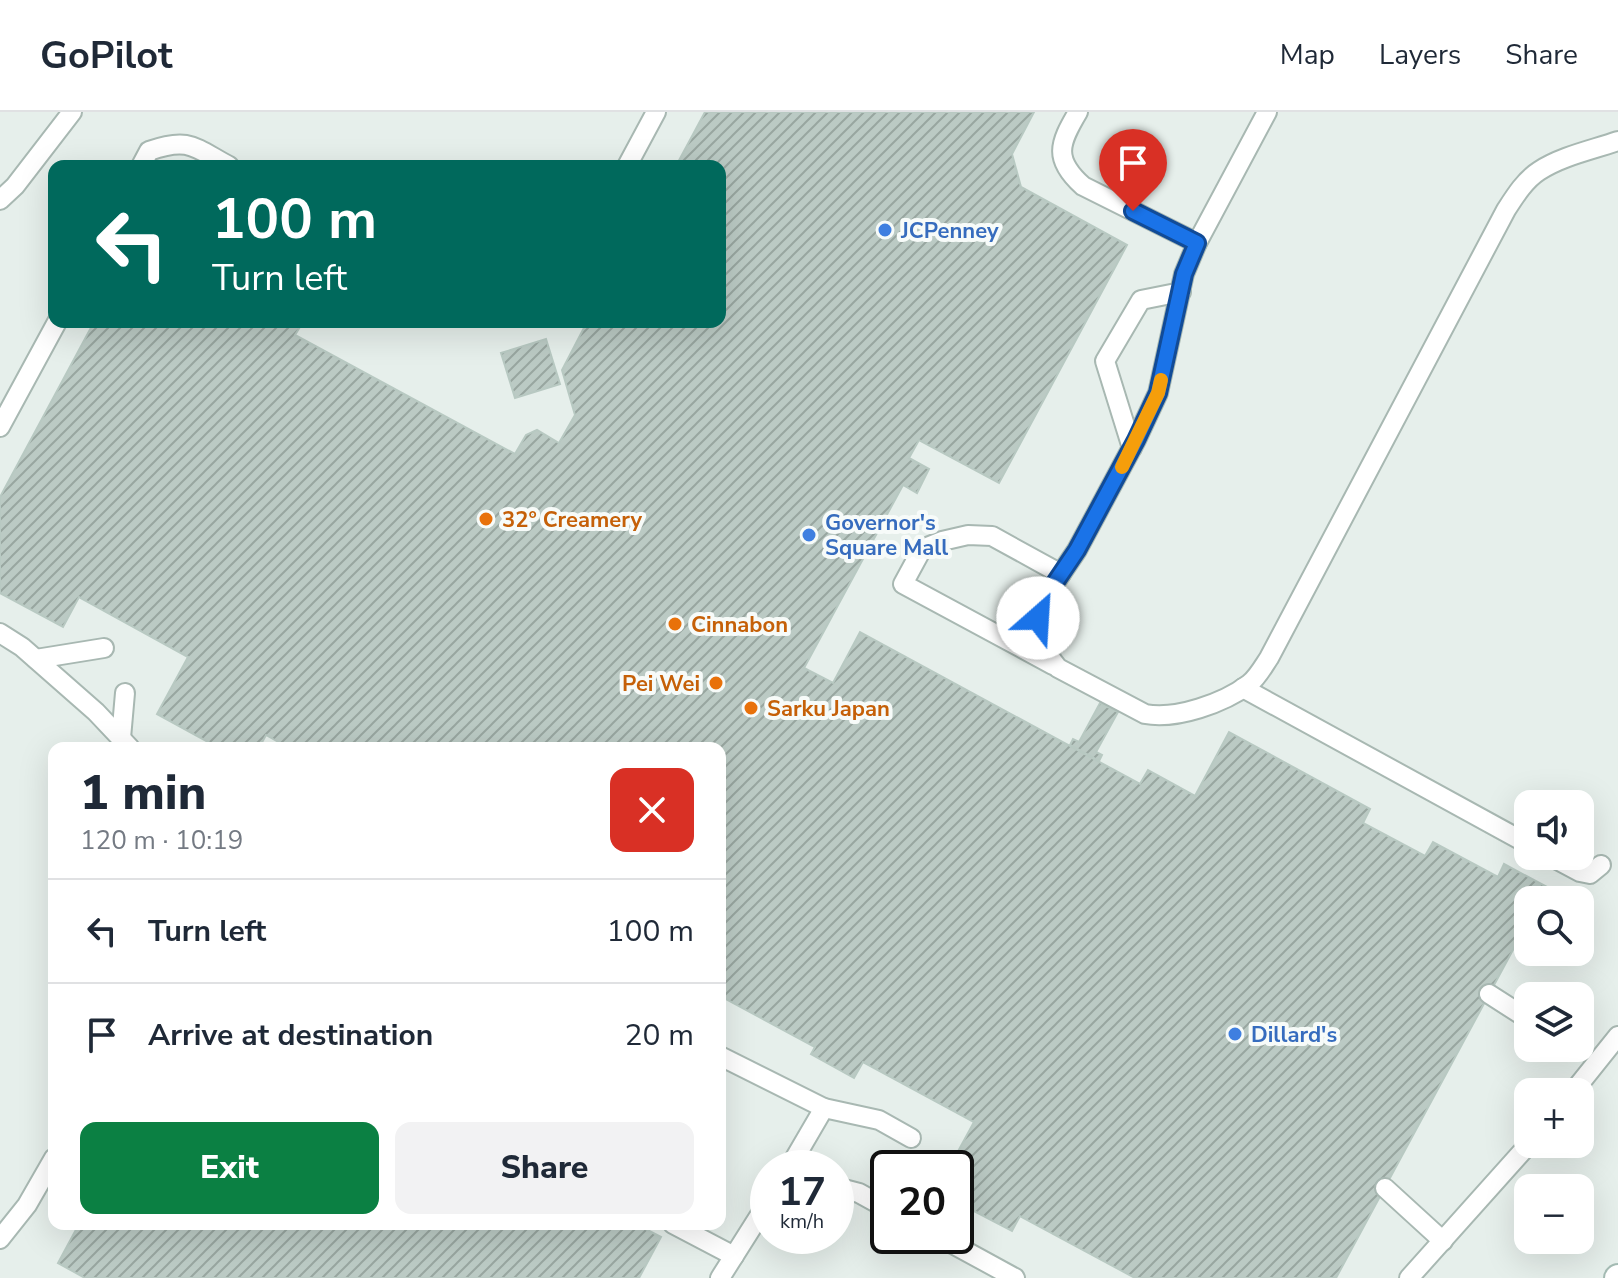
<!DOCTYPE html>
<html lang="en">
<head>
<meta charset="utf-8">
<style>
	body { margin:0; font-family:"Nunito Sans",sans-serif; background:#f2f2f3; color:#1f2937; height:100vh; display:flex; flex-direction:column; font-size:30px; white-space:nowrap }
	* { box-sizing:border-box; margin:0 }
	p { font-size:26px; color:#747a83 }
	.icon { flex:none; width:44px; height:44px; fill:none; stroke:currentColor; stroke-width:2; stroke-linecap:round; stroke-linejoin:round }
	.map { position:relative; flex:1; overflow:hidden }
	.drawer { position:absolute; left:48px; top:630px; width:678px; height:488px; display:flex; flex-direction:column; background:#fff; border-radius:16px; box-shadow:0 8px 32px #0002 }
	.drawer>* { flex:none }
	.top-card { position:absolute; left:48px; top:48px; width:678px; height:168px; border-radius:16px; box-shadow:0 8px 32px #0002; background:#00695c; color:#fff; overflow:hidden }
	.buttons { position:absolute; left:1514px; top:678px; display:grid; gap:16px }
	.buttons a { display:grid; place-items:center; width:80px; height:80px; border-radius:16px; background:#fff; box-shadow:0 8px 32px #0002; font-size:40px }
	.speed { position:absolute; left:750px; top:1038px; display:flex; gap:16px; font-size:40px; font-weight:700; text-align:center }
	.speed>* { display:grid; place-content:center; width:104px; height:104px; border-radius:50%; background:#fff; box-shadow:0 8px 32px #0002; line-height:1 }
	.speed small { font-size:20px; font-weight:400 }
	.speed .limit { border:4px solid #111; border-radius:12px; background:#fff; color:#111 }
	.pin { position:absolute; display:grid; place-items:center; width:68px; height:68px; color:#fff; margin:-82px -34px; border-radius:50% 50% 50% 0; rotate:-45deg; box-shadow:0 0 8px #0007 }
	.pin .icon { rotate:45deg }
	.me { position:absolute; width:88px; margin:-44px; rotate:26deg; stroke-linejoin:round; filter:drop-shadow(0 0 6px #0008) }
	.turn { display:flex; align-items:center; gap:28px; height:168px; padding:0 32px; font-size:36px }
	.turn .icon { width:104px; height:104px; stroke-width:2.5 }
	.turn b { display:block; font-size:56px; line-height:68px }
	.round { display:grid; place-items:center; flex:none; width:84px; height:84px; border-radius:16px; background:#f2f2f3 }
	.summary { display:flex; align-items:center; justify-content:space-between; height:136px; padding:0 32px }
	h1 { font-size:48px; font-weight:800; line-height:60px }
	.button { display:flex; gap:16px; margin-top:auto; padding:16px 32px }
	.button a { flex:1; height:92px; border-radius:16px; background:#0b8043; color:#fff; font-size:32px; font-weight:800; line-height:92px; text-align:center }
	.button a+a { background:#f2f2f3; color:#1f2937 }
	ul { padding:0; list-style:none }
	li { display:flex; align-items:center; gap:24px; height:104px; padding:0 32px; border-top:2px solid #e0e1e3 }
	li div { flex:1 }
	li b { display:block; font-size:30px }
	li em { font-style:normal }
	header { display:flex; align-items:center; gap:48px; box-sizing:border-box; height:112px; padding:0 40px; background:#fff; border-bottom:2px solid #e0e1e3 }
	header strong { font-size:38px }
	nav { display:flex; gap:44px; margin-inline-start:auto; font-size:28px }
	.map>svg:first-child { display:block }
	.building { fill:url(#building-hatch); stroke:#b8c9c2; stroke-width:2 }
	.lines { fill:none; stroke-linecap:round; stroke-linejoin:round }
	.lane-casing { stroke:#a8b8b2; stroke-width:22 }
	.secondary-casing { stroke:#a4bbb3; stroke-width:28 }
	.lane { stroke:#fff; stroke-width:18 }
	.secondary { stroke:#fff; stroke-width:24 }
	.route-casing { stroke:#114b97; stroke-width:20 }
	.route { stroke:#1a73e8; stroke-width:14 }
	.slow { stroke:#f59e0b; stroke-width:14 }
	.shop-dot { fill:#3f7fe0; stroke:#f7fbf9; stroke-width:3 }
	.food-dot { fill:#e8710a; stroke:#f7fbf9; stroke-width:3 }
	.labels { text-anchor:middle; stroke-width:8; stroke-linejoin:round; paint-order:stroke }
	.shop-label { font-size:22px; font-weight:bold; fill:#366cbe; stroke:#f7fbf9; text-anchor:start }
	.food-label { font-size:22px; font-weight:bold; fill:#c56008; stroke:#f7fbf9; text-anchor:start }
</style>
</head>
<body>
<header>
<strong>GoPilot</strong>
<nav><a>Map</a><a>Layers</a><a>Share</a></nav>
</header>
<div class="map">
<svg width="1618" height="1166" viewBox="0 0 1618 1166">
	<defs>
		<pattern id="building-hatch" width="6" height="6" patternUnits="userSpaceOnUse" patternTransform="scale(2)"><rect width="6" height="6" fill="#bbcac4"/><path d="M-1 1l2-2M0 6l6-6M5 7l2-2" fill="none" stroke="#98a6a0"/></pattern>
	</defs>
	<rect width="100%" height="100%" fill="#e6efeb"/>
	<g class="building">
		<path d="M705,0H1034L1012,42L1021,75L1127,133L999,371L919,328L909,346L929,357L917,381L903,373L804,556L833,571L860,520L1140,672L1148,658L1195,684L1229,620L1370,697L1363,711L1425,744L1433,730L1498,765L1504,752L1547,775L1540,788H1528V810L1336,1166H1135L1020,1104L1012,1119L972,1098L975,1093L956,1082V1056H949L974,1010L863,950L854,966L811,942L815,935L720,884V636H289L266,623L259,636H219L157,602L188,545L79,485L63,515L0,481V385L94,210H303L295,223L515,342L526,323L537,318L559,331L575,303L562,258L587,210H720V54H676Z"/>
		<path d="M546,227L560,272L515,286L501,241Z"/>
		<path d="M1100,591L1118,600L1096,640L1102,643L1099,649L1070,633L1073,627L1079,630Z"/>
		<path d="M79,1112H636L661,1125L639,1166H85L58,1151Z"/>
	</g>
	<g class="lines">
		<g class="lane-casing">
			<g id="lane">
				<path d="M1078,0C1059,32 1053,47 1083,74L1197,131"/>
				<path d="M1267,0L1197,131L1184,162L1158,281L1136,328L1077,438L1046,484L1038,506L1042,535L1058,556L1145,602C1176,608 1224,591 1249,572C1257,566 1263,555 1269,546L1506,98C1515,84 1525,68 1539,59C1562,44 1592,38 1618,29"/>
				<path d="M141,54L149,39C189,25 194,35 229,54"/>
				<path d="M627,54L656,0"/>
				<path d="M0,88L15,74L72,0"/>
				<path d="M0,315L57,210"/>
				<path d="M1132,336L1105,249L1141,188L1181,180"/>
				<path d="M0,521L22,535L96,600L130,636"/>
				<path d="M36,547L104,536"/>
				<path d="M1053,553L903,472L922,437L942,429L968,423L992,424L1061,462"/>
				<path d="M1243,576L1528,732"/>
				<path d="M121,626L125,581"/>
				<path d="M1550,744L1580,760L1590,762L1601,753"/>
				<path d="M1489,882L1528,907"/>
				<path d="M720,944L824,996L789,1056"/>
				<path d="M1573,980L1618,924"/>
				<path d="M824,996L879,1008L911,1026"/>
				<path d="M836,1075L859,1081L888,1097"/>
				<path d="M1385,1076L1443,1129"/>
				<path d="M673,1112L734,1144"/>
				<path d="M938,1124L1015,1166"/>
				<path d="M0,1127L27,1093L54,1046"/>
				<path d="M720,1166L768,1090"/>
				<path d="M1409,1166L1529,1032"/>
			</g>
		</g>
		<g class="secondary-casing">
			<path id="secondary" d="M1617,1166L1618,1165"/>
		</g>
		<use href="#lane" class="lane"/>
		<use href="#secondary" class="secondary"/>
	</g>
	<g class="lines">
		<g class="route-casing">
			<path id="route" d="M1038,506L1046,484L1077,438L1136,328L1158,281L1184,162L1197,131L1133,99"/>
		</g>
		<use href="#route" class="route"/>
		<path class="slow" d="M1122,355L1158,281L1161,268"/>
	</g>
	<g class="shop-dot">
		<circle cx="885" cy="118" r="8"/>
		<circle cx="809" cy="423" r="8"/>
		<circle cx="1235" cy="922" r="8"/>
	</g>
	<g class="food-dot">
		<circle cx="486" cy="407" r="8"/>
		<circle cx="675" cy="512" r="8"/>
		<circle cx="716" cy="571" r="8"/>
		<circle cx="751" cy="596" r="8"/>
	</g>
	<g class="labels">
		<g class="shop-label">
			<text x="901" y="126">JCPenney</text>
			<text x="825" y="418">Governor's<tspan x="825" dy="25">Square Mall</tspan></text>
			<text x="1251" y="930">Dillard's</text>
		</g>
		<g class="food-label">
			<text x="502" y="415">32° Creamery</text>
			<text x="691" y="520">Cinnabon</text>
			<text x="700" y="579" text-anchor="end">Pei Wei</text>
			<text x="767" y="604">Sarku Japan</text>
		</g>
	</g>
</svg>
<div class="buttons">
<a><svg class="icon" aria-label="sound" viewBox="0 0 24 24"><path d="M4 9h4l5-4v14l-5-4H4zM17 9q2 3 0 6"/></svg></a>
<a><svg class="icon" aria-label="search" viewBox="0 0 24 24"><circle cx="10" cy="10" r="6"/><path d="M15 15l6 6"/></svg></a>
<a><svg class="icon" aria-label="layers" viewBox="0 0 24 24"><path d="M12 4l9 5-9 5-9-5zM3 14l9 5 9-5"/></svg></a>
<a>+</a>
<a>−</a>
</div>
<div class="speed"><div>17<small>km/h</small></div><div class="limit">20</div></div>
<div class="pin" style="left:1133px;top:99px;background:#d93025"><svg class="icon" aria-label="arrive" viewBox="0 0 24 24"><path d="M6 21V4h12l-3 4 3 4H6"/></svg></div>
<svg class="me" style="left:1038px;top:506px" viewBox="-20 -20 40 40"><circle r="19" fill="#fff"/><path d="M0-13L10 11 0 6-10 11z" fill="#1a73e8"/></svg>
<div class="top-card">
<div class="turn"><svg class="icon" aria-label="left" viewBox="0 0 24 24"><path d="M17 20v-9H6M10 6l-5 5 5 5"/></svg><div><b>100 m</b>Turn left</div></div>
</div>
<section class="drawer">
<div class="summary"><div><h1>1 min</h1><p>120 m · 10:19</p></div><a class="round" style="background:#d93025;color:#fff"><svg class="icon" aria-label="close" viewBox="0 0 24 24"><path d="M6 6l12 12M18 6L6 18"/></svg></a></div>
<ul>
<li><svg class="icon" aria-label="left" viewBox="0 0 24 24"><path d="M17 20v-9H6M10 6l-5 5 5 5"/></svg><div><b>Turn left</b></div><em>100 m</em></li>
<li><svg class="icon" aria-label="arrive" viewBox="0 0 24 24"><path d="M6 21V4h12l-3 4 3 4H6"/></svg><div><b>Arrive at destination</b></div><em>20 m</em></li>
</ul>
<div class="button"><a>Exit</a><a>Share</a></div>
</section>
</div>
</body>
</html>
